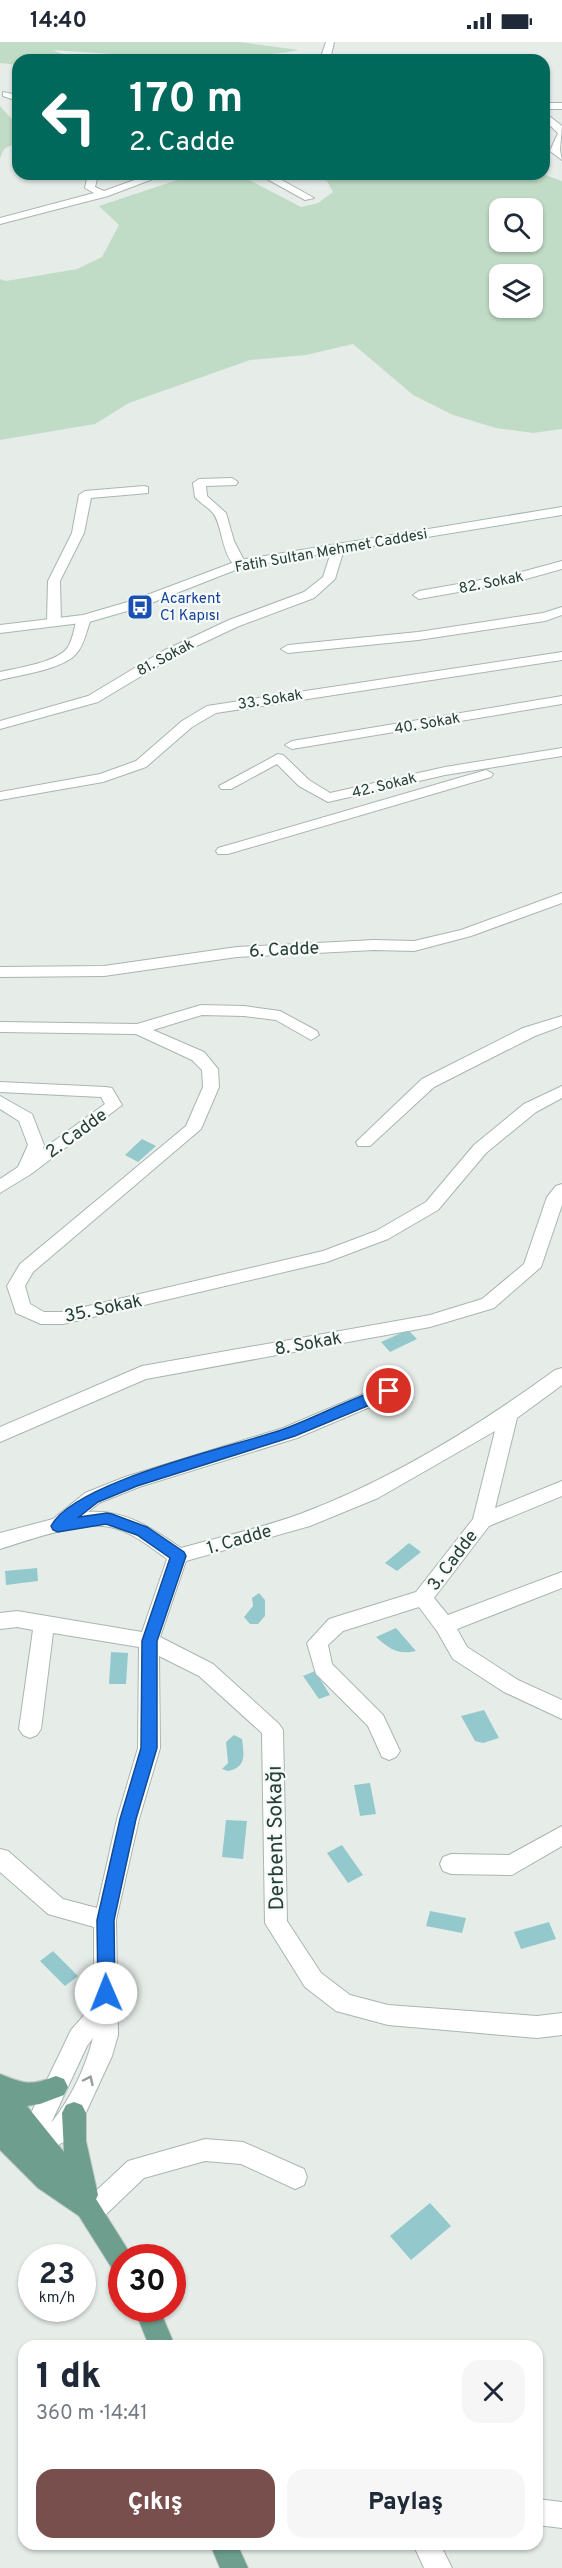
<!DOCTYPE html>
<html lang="tr">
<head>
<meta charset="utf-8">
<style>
	body { margin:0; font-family:Overpass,sans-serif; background:#f6f6f7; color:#1f2937; height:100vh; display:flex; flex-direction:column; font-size:22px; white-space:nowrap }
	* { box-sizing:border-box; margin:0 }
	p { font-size:20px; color:#747a83 }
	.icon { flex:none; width:33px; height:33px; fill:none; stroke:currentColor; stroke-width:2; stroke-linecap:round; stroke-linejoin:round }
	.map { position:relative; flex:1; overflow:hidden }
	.details { position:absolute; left:18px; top:2298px; width:525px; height:210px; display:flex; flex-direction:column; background:#fff; border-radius:18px; box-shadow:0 2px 4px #0004 }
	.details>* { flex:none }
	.top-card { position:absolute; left:12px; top:12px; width:538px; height:126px; border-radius:18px; box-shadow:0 2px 4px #0004; background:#00695c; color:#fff; overflow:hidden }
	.buttons { position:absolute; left:489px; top:156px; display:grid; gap:12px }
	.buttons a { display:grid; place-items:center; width:54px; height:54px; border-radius:12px; background:#fff; box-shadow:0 2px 4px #0004; font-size:30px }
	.speed { position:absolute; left:18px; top:2202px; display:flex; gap:12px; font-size:30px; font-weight:700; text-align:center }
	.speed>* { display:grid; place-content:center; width:78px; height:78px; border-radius:50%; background:#fff; box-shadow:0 2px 4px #0004; line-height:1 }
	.speed small { font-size:15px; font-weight:400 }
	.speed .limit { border:9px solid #d22; background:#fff; color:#111 }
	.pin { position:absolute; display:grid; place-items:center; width:51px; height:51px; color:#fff; margin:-26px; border:3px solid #fff; border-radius:50%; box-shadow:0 2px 6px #0007 }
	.me { position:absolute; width:66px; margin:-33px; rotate:359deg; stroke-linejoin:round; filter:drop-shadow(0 0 4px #0008) }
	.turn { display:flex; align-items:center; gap:21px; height:126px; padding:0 18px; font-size:27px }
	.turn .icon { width:78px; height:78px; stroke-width:2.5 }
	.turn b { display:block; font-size:42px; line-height:51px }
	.round { display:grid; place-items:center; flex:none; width:63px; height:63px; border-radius:18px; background:#f6f6f7 }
	.overview { display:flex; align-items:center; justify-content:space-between; height:102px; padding:0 18px }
	h1 { font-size:36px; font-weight:800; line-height:45px }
	.cta { display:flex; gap:12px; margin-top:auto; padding:12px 18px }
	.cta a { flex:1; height:69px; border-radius:18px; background:#794f4e; color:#fff; font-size:24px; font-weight:800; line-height:69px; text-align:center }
	.cta a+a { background:#f6f6f7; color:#1f2937 }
	.status { display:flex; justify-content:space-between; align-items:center; height:42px; padding:0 30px; background:#fff; direction:ltr }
	.status svg { height:16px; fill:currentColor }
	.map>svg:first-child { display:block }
	.green { fill:#c1dcc6; fill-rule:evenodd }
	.water { fill:#93c9cd }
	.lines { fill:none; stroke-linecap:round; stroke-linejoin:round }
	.street-casing { stroke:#a9b5b0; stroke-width:2 }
	.secondary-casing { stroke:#a5b8b0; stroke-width:2 }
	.primary-casing { stroke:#c2c9c7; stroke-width:2 }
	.street { fill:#fff; fill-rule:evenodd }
	.secondary { fill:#fff; fill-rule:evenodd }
	.primary { fill:#6e9f8e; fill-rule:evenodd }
	.oneway { stroke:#929e9a }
	.route { fill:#1a73e8; stroke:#114b97; stroke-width:1.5 }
	.labels { text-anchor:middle; stroke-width:4.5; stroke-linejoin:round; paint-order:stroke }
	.far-street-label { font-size:15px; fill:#263e36; stroke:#f6faf8 }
	.far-transit-label { font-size:15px; fill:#164399; stroke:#f6faf8; text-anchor:start }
	.street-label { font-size:18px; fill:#263e36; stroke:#f6faf8 }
	.near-street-label { font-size:21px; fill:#263e36; stroke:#f6faf8 }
</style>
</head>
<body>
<div class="status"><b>14:40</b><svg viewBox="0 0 49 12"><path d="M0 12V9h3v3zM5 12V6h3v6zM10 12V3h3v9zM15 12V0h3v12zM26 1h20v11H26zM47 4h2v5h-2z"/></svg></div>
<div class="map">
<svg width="562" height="2526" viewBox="0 0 562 2526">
	<rect width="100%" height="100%" fill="#e6ede9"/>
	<g class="green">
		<path d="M0,0H240L299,8C218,23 134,13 52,8L79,18H18V23L0,21Z"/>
		<path d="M0,64L18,84V100L4,107L0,116Z"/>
		<path d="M195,132H238L301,165L318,161L333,150L327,139L309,132H543L562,139V387L533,391L496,386L453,373L413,353L353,302L306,313L250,318L129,361L95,382L0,398V237L6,239L77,227L102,215L119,183L99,164ZM500,166H532V200H500ZM500,232H532V266H500Z"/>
	</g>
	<g class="water">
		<path d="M142,1097L156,1104L138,1120L125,1113Z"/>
		<path d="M408,1288L417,1297L390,1310L381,1300Z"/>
		<path d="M409,1501L421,1510L397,1529L385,1521Z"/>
		<path d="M37,1526L38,1539L6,1543L5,1529Z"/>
		<path d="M259,1551L265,1558V1574L258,1582H250L244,1575L253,1564L252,1556Z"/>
		<path d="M396,1586L416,1609C397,1613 390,1607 376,1595Z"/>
		<path d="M111,1610L128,1611L126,1642H109Z"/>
		<path d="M315,1629L330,1653L319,1657L303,1634Z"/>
		<path d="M484,1668L499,1696L483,1701L475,1699L461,1674Z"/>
		<path d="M234,1693L242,1697C244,1713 247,1725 228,1729L222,1727L228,1721L226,1700Z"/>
		<path d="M370,1741L376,1772L360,1774L354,1743Z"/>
		<path d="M226,1778L247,1779L243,1817L222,1815Z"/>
		<path d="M342,1803L363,1833L348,1841L327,1811Z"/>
		<path d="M430,1869L466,1876L462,1891L426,1884Z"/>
		<path d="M549,1880L556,1897L521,1907L514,1890Z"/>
		<path d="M53,1909L78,1934L65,1944L40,1919Z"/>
		<path d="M430,2161L451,2184L411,2218L390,2194Z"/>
	</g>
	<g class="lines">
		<g class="street-casing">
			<g id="street">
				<path d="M326,0H334L330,18H320Z"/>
				<path d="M3,50L18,53V59L3,54Z"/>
				<rect x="544" y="61" width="18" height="6"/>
				<path d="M544,70L562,84L560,108L562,118L550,109L558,91L544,78Z"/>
				<path d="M88,132H98L95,145L104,149L151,132H166L108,154L0,182V176L94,151L85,146Z"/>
				<path d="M258,132H271L314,156L305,158Z"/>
				<path d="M232,436L238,440L236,443L206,444L207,454L226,471L234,499L246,522L240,526C222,521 223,483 213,471C208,465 200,461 195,455L193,441L199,437Z"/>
				<path d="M144,444L148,445V451L91,456L84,491L60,539L61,579L54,583L49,582L47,579L48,539L72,491L79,453L85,449Z"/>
				<path d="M339,500L345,504L335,537L314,556L239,584L173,615L98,660L0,687V679L88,654L163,609L229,578L304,550L323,535L333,504Z"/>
				<path d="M562,519V527L515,540L419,557L413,553L419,549L514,532Z"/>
				<path d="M562,565V573L545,579L418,598L288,611L281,607L288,603L418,590L543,571Z"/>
				<path d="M84,573L91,577C86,589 85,602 76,612C63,627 20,633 0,638V630C17,626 59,620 68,605C73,597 74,586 77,577Z"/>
				<path d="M562,610V618L216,671L192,685L146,725L103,740L0,758V750L100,732L136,719L182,679L207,664Z"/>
				<path d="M562,654V662L292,707L285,703L292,699Z"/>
				<path d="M562,706V714L445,733L328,760L299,744L277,722L231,747H221L219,744L278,712L283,713L309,738L330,751L445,725Z"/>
				<path d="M486,728L493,732L491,735L228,812H218L216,809L218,806Z"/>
				<path d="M562,851V861L471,894L414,909L374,908L237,915L104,934L0,935V925L104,924L237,905L374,898L414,899L461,888Z"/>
				<path d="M201,963L244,964L280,969L317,989L319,993L311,998L276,978L244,974L202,973L153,988L204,1010L218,1027L219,1045L201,1087L33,1230L25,1244L30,1262L44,1270H63L323,1209L376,1189L426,1160L474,1103L524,1062L562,1044V1056L536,1070L486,1111L438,1168L388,1197L327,1220L63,1282H41L16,1271L7,1244L20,1222L186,1084L203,1045L202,1028L192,1018L136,992L0,990V980L137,982Z"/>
				<path d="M562,974V984L535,994L434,1045L370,1104H358L356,1100L422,1037L523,986Z"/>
				<path d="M0,1040L106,1045L112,1046L122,1063L31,1132L0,1151V1137L18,1125L28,1103L19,1079L0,1067V1054L32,1072L44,1103L43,1107L105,1062L101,1055L0,1050Z"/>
				<path d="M562,1142V1163L541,1225L494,1266L430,1285L146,1337L0,1400V1385L142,1324L430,1273L482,1257L524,1222L547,1155L556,1144Z"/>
				<path d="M562,1326V1343L517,1376L495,1466L562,1439V1454L489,1484L434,1556L448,1573L562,1530V1546L457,1587L467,1605L518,1638L562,1658V1677L504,1650L453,1617L437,1589L419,1565L343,1589L328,1603L332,1622L383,1673L400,1709L396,1715L389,1718L382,1715L368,1684L316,1632L307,1601L329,1577L416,1550L473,1477L495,1389L378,1456L310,1484L186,1519L160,1595L213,1622L279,1682L283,1688L287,1879L321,1931L350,1953L388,1963L537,1974L562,1971V1993L537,1996L388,1983L336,1969L305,1945L265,1881L262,1691L199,1634L159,1614L160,1706L139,1777L116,1878L118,1993L112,2014L82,2079L65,2099L43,2112L35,2109L31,2100L26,2098L22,2090L71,1988L94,1962V1885L48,1872L0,1830V1807L8,1809L63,1857L97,1866L117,1777L138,1706L139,1605L53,1591L41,1687L37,1693L30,1696L23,1693L19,1687L33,1588L17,1585L0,1587V1571L17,1569L142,1590L167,1517C150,1505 131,1489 110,1485C79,1479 30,1498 0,1507V1491L53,1477L85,1451L125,1435L283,1386L382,1344L389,1342L396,1344L398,1349L396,1354L297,1396L139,1445L99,1461L88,1470C124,1467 152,1486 181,1506C220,1495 262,1486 300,1472C391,1438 477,1385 555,1328ZM93,1996C85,2027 71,2056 51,2081L87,2004Z"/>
				<path d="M562,1784V1804L512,1833L451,1832L443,1829L440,1822L443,1815L451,1812L509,1813Z"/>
				<path d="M205,2097L243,2100L304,2127L307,2135L304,2143L295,2147L241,2122L205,2119L144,2136L100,2178L91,2182L82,2178L79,2170L82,2162L128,2119Z"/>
				<path d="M537,2457L562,2460V2486L537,2483Z"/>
				<path d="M413,2502H440L452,2526H424Z"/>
			</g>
		</g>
		<g class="secondary-casing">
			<path id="secondary" d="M562,465V473L243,525L141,565L89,580L0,591V583L83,573L131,559L240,518Z"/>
		</g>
		<g class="primary-casing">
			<g id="primary">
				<path d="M0,2032C25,2042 30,2044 56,2034L64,2037L68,2045L64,2053L40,2062L27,2064L64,2110L62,2071L66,2063L74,2060L82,2063L86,2071V2099L98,2153L96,2157L133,2216H122V2231L113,2228L79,2174L38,2146L0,2108Z"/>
				<path d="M134,2266H159L175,2304H149Z"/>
				<path d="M210,2502H237L248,2526H220Z"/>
			</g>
		</g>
		<use href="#street" class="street"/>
		<use href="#secondary" class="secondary"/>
		<use href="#primary" class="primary"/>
	</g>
	<defs><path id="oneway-chevron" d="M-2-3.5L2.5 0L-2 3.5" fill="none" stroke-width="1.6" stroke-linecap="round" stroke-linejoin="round" transform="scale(1.5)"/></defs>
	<use class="oneway" href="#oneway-chevron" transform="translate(89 2038) rotate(-65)"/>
	<path class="route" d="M389,1344L396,1349L394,1353L295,1394L137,1444L98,1460L79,1475L107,1471L112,1472L147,1485L184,1510L186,1514L157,1599V1706L136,1777L114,1878L115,1951L113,1957L106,1959L100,1957L98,1951L97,1878L120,1777L141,1706L142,1599L170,1516L137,1493L106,1482L58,1490L53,1488L51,1484C75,1439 233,1405 284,1387C319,1374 353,1355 389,1344Z"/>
	<defs>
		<g id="bus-square" transform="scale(1.35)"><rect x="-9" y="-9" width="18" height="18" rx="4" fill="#1a4fb4" stroke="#f6faf8"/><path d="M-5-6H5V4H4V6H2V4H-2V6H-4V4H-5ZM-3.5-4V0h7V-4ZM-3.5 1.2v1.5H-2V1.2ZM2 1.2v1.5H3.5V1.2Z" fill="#fff"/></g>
	</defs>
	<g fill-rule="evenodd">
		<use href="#bus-square" x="140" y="565"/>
	</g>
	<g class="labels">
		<g class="far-street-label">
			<text transform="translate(331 508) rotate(-10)" y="5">Fatih Sultan Mehmet Caddesi</text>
			<text transform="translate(491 540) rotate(-11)" y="5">82. Sokak</text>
			<text transform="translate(165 615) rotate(-28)" y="5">81. Sokak</text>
			<text transform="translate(270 657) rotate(-9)" y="5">33. Sokak</text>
			<text transform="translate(427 681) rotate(-10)" y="5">40. Sokak</text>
			<text transform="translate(384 743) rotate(-14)" y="5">42. Sokak</text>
		</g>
		<g class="far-transit-label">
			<text x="160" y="561">Acarkent<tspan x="160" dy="17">C1 Kapısı</tspan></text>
		</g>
		<g class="street-label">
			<text transform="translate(284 907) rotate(-3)" y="6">6. Cadde</text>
			<text transform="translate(76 1091) rotate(-36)" y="6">2. Cadde</text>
			<text transform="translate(103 1266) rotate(-12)" y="6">35. Sokak</text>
			<text transform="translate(308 1301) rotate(-10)" y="6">8. Sokak</text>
			<text transform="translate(239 1497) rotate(-16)" y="6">1. Cadde</text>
			<text transform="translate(452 1518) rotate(-53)" y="6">3. Cadde</text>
		</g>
		<g class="near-street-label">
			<text transform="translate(275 1796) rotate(-91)" y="7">Derbent Sokağı</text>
		</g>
	</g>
</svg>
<div class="buttons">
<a><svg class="icon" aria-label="search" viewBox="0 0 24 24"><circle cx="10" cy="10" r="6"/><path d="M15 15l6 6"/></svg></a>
<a><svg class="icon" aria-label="layers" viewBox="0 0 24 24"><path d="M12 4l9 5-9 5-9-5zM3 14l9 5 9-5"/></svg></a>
</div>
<div class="speed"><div>23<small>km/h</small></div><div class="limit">30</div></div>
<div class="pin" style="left:389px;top:1349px;background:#d93025"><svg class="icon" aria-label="arrive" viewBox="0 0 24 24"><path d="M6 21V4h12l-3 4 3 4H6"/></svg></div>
<svg class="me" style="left:106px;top:1951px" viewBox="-20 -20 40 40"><circle r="19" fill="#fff"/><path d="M0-13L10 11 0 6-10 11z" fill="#1a73e8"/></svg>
<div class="top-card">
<div class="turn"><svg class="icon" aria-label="left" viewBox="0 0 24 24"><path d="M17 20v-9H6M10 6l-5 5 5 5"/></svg><div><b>170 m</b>2. Cadde</div></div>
</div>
<section class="details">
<div class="overview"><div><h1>1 dk</h1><p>360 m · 14:41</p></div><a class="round"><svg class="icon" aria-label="close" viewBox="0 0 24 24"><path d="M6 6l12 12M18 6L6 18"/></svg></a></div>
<div class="cta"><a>Çıkış</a><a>Paylaş</a></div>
</section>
</div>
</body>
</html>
